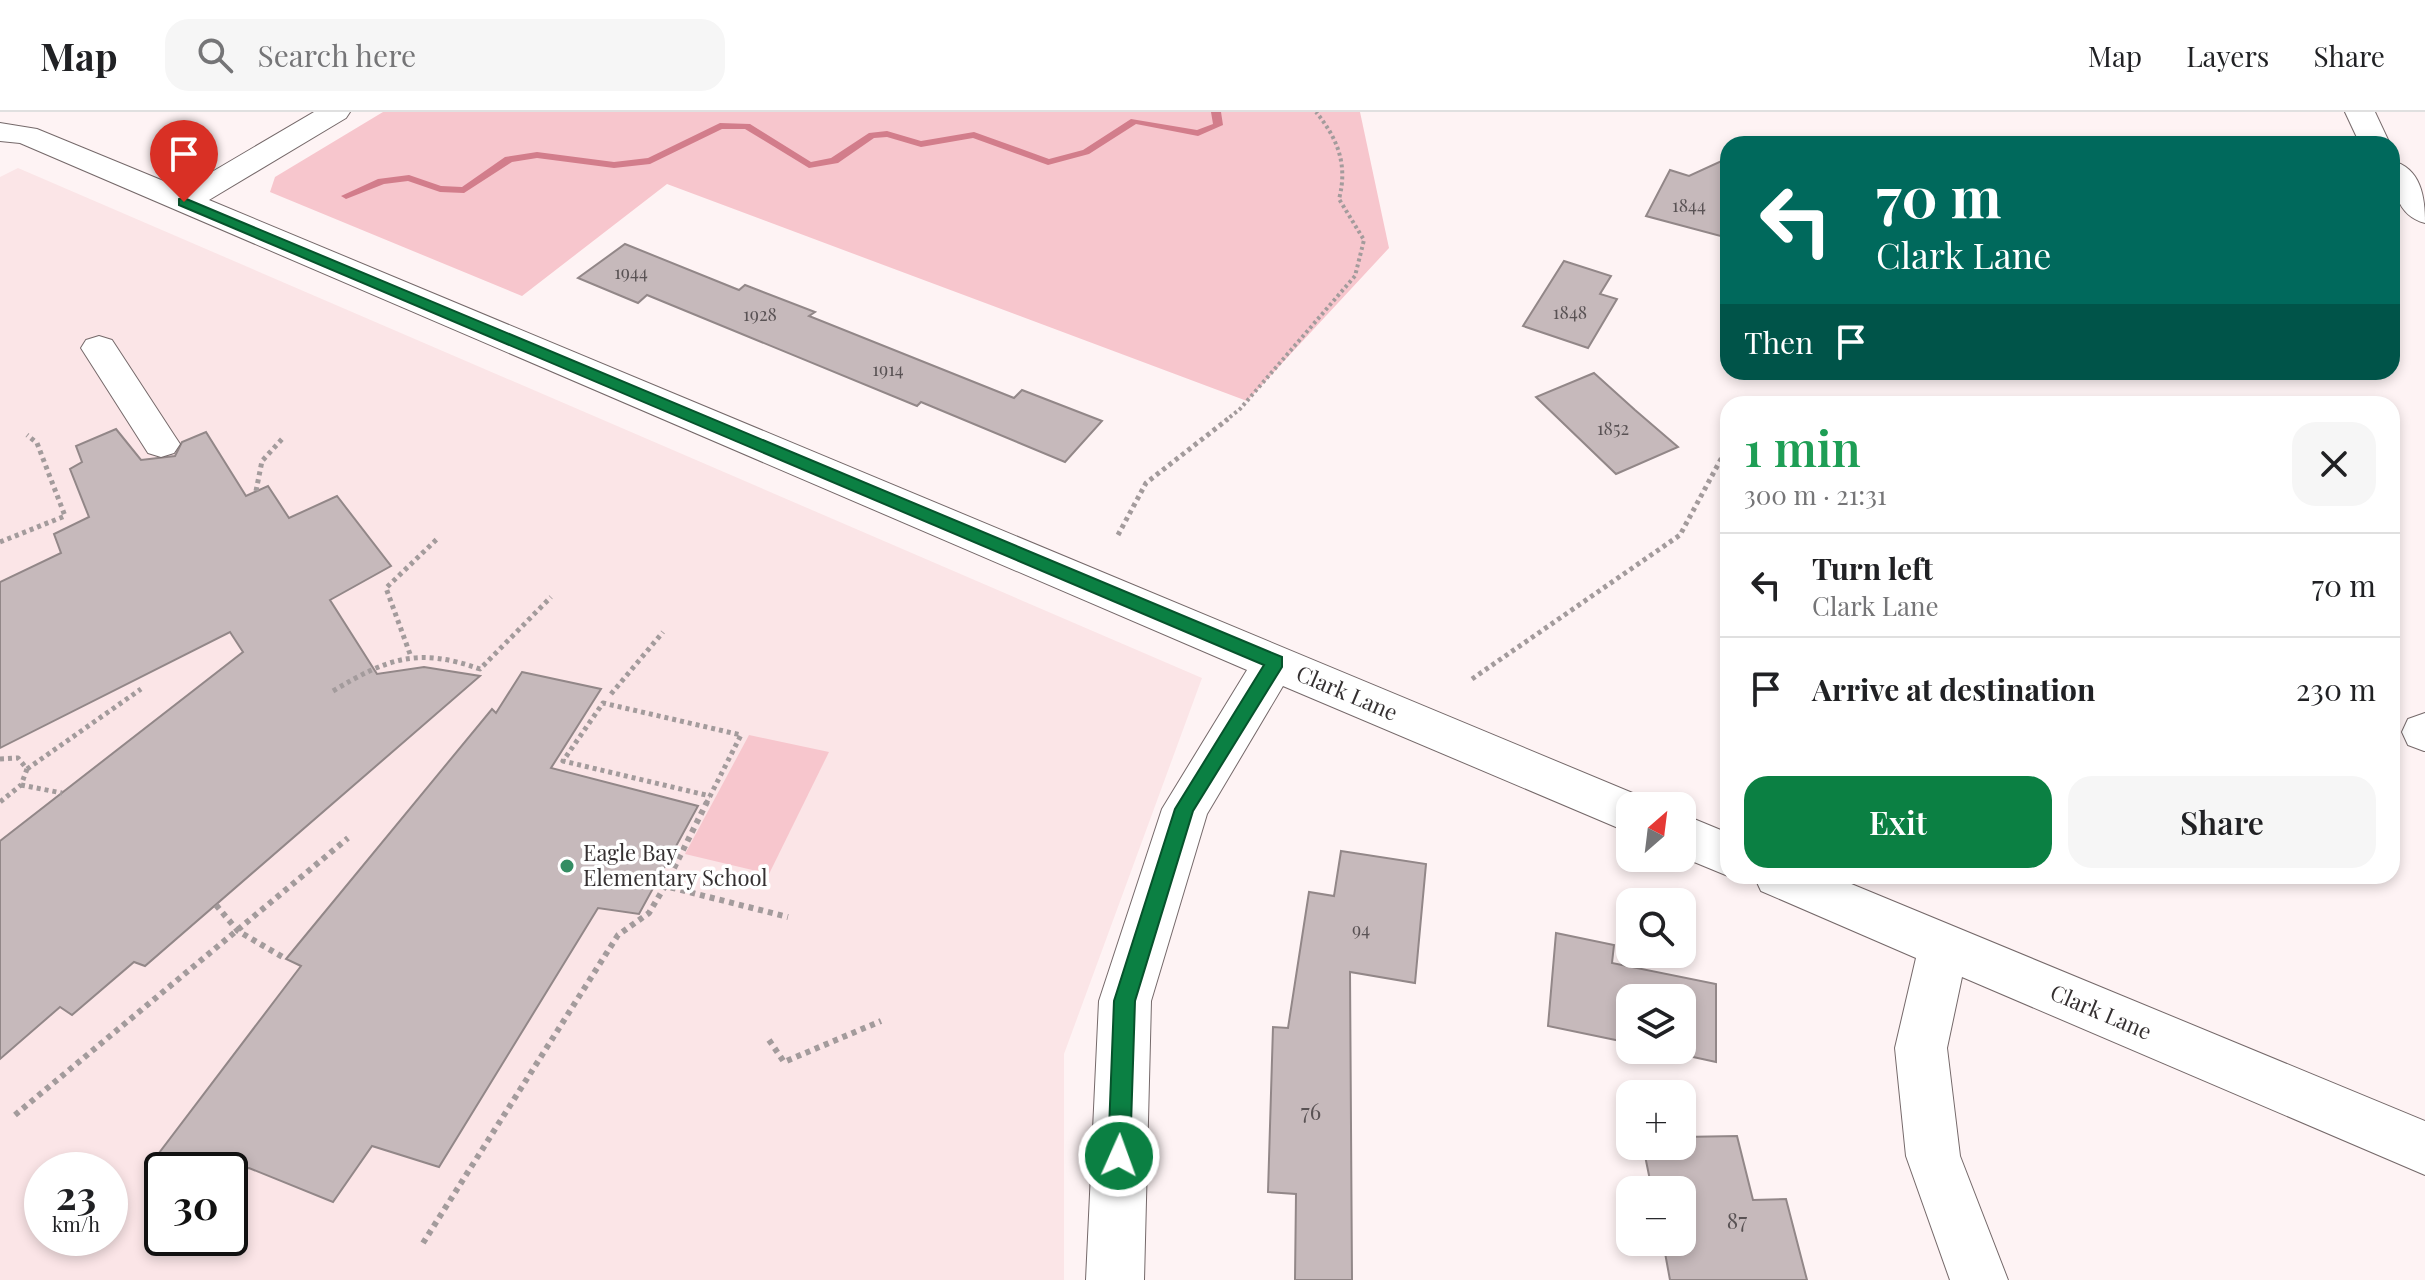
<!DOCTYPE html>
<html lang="en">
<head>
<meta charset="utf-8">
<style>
	body { margin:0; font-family:"Playfair Display",serif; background:#f6f6f6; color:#202124; height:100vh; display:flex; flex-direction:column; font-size:30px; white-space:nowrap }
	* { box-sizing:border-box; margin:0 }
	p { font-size:26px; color:#757577 }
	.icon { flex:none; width:44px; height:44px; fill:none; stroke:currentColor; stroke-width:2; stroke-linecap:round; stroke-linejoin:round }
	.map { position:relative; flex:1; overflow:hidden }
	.details { position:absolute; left:1720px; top:284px; width:680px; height:488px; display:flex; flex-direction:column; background:#fff; border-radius:24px; box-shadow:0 4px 12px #0003 }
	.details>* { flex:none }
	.top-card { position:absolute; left:1720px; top:24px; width:680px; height:244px; border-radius:24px; box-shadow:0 4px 12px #0003; background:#00695c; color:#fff; overflow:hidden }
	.needle { width:52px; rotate:28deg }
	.buttons { position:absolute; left:1616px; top:680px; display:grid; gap:16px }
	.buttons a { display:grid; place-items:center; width:80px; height:80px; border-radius:16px; background:#fff; box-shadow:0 4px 12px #0003; font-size:40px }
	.speed { position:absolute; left:24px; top:1040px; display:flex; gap:16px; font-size:40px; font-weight:700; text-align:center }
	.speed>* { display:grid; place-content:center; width:104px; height:104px; border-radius:50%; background:#fff; box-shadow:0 4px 12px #0003; line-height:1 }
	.speed small { font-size:20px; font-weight:400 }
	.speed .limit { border:4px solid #111; border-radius:12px; background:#fff; color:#111 }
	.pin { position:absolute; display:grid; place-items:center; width:68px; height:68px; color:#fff; margin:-82px -34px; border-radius:50% 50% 50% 0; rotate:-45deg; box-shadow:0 0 8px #0007 }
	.pin .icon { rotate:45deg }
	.me { position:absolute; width:88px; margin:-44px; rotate:2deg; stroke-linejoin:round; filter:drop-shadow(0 0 6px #0008) }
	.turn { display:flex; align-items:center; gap:28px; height:168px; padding:0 24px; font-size:36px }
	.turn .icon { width:104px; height:104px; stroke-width:2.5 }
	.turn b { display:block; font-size:56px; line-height:68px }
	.then { display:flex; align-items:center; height:76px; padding:0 24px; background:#0003; gap:16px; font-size:30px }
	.round { display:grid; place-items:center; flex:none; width:84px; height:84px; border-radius:24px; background:#f6f6f6 }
	.head { display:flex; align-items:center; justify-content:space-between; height:136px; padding:0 24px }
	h1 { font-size:48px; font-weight:600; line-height:60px; color:#1e9e55 }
	.primary-button { display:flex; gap:16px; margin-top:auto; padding:16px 24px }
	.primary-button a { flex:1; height:92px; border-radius:24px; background:#0b8043; color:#fff; font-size:32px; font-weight:600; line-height:92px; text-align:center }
	.primary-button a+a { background:#f6f6f6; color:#202124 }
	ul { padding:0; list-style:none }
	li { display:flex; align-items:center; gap:24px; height:104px; padding:0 24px; border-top:2px solid #e0e0e0 }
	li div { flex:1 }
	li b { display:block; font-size:30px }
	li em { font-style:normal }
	header { display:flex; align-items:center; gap:48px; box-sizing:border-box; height:112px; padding:0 40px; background:#fff; border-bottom:2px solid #e0e0e0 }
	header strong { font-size:38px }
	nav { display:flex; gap:44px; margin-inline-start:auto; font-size:28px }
	.search { width:560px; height:72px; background:#f6f6f6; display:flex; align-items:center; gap:20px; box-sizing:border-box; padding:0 28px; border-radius:24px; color:#757577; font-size:30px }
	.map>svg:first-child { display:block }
	.built { fill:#fbe5e7; fill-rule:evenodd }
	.green { fill:#f7c6cd }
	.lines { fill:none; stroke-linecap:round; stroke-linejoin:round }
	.stream { fill:#d27d8b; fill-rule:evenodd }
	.building { fill:#c6b9bb; stroke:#928788; stroke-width:2 }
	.minor-casing { stroke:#75696a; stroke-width:2 }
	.path-far2 { stroke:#a39b9c; stroke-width:4; stroke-dasharray:3 3; stroke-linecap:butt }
	.path-far1 { stroke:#a39b9c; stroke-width:5; stroke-dasharray:4 4; stroke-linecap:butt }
	.path { stroke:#a39b9c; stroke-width:6; stroke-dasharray:5 5; stroke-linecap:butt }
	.minor { fill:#fff; fill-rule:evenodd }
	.route { fill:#0b8043; stroke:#07532c; stroke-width:2 }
	.poi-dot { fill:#348d63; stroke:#fff; stroke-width:3 }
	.labels { text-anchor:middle; stroke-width:7; stroke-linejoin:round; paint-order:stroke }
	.number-label { font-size:18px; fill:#595254 }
	.street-label { font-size:22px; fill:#353031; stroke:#fff }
	.poi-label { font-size:22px; fill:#353031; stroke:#fff; text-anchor:start }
	.near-number-label { font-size:22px; fill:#595254 }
</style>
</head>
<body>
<header>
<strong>Map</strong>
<div class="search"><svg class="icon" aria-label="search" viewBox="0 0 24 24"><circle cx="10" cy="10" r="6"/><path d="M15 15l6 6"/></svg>Search here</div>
<nav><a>Map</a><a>Layers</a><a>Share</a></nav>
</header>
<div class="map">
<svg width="2425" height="1168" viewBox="0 0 2425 1168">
	<rect width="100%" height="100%" fill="#fef3f4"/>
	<path class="built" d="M18,56L1202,566L1064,942V1168H0V65ZM42,1058H110V1126H42ZM162,1058H230V1126H162Z"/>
	<g class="green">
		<path d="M383,0H1360L1389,136L1247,289L667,72L522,184L270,80L275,65Z"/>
		<path d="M749,623L829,640L769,762L685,742Z"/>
	</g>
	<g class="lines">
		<path class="stream" d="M1211,0H1221L1223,13L1198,24L1136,12L1089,42L1048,53L973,26L921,35L887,25L874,26L838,51L809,56L745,17H722L650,52L614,56L537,46L512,50L464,81L440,80L408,69L384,72L346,87L341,84L378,67L409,63L441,74L462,75L505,45L537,40L614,50L648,46L720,11L750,12L811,50L831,46L869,21L887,19L921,29L974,20L1049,47L1083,38L1131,7L1197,18L1213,12Z"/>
	</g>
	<g class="building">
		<path d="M1728,46V126L1646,104L1670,58L1689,64Z"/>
		<path d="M625,132L739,178L745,173L815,200L809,204L1014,286L1022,278L1102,309L1065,350L921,290L917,294L647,183L638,191L578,166Z"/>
		<path d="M1564,149L1611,164L1600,182L1617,187L1588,236L1523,214Z"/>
		<path d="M1594,261L1635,298L1678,335L1616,362L1536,285Z"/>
		<path d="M116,317L141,348L175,344L182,330L206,320L246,384L268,374L289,406L337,384L391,454L330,488L377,562L424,555L480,564L145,854L134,850L72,903L60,895L0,947V729L243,540L230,520L0,636V470L61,441L54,422L89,405L70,357L82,350L76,334Z"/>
		<path d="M522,560L601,577L551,656L698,694L639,802L598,796L439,1055L372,1034L333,1090L249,1056L196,1058L156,1045L301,854L286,847L492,597L496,601Z"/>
		<path d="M1341,739L1426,752L1415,871L1350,860L1352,1168H1295L1296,1082L1268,1080L1273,915L1288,916L1309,780L1334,784Z"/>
		<path d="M1556,821L1614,833L1612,851L1716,872V950L1661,938H1682V886H1630V931L1548,914Z"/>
		<path d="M1737,1024L1753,1088L1786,1087L1807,1168H1670L1663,1130H1682V1078H1652L1643,1034H1682V1025Z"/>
	</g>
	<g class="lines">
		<g class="minor-casing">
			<g id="minor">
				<path d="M314,0H350L346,6L209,88L1647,687L1650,694H1630V721L1283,574L1207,702L1151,889L1144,1168H1086L1099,889L1162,697L1247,558L20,31L0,29V11L37,17L183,77Z"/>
				<path d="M2345,0H2375L2390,32H2360Z"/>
				<path d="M2392,49C2421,56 2425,85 2425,111C2396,104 2392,74 2392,49Z"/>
				<path d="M99,224L112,228L174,323L180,332L174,341L161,345L148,341L81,236L86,228Z"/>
				<path d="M2425,601V639H2424L2408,633L2402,620L2408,607Z"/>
				<path d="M1682,702L1728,721V764L1682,745Z"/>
				<path d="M1754,764H1832L2425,1009V1063L1962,865L1947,936L1960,1044L2008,1168H1950L1906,1044L1895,936L1916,846L1761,779Z"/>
			</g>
		</g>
		<path class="path-far2" d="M1225,309L1240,297L1355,164L1364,128L1339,87C1348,53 1338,27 1316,0"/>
		<g class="path-far1">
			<path d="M256,379L262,349L283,326"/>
			<path d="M1118,423L1146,371L1228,307"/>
			<path d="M0,430L65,404L37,331L27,323"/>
			<path d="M410,542L386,476L437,427"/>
			<path d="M1472,567L1680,423L1728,334"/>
			<path d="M333,579C388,546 418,535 480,557L551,485"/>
			<path d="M611,582L663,520"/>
			<path d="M0,647L18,646L27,657L21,673L0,690"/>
			<path d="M27,657L141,577"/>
			<path d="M21,673L62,681"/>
			<path d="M706,692L741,623L603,591L563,649L710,684"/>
		</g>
		<g class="path">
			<path d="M665,774L707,690"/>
			<path d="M216,793L238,819L286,847"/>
			<path d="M769,928L784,950L881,909"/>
			<path d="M15,1003L348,726"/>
			<path d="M423,1131L618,823L649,801L665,774L788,805"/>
		</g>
		<use href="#minor" class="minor"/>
	</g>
	<path class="route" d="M184,86L1282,545V555L1193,699L1135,889L1130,1044L1127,1052L1119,1056L1111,1052L1108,1044L1114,889L1175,697L1264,553L179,93V87Z"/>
	<circle class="poi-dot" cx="567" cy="754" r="8"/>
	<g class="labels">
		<g class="number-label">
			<text x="1689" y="100">1844</text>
			<text x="631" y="167">1944</text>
			<text x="1570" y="207">1848</text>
			<text x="760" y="209">1928</text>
			<text x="888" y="264">1914</text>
			<text x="1613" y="323">1852</text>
			<text x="1361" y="824">94</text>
		</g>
		<g class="street-label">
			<text transform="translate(1347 581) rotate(23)" y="8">Clark Lane</text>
			<text transform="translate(2101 900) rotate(23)" y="8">Clark Lane</text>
		</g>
		<g class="poi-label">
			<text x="583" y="749">Eagle Bay<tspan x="583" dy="25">Elementary School</tspan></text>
		</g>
		<g class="near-number-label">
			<text x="1311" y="1008">76</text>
			<text x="1737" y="1117">87</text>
		</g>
	</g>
</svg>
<div class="buttons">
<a><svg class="needle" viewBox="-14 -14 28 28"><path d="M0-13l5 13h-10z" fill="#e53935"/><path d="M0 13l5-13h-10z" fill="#757577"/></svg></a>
<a><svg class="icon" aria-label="search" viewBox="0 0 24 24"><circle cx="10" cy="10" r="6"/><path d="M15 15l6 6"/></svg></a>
<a><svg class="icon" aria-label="layers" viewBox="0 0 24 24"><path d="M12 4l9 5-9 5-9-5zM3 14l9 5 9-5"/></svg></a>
<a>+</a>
<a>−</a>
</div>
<div class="speed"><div>23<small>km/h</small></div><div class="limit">30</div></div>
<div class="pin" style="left:184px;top:90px;background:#d93025"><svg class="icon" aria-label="arrive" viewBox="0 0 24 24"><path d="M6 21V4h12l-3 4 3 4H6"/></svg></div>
<svg class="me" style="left:1119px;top:1044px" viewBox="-20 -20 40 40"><circle r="17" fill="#0b8043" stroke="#fff" stroke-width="3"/><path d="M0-11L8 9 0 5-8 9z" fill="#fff"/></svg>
<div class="top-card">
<div class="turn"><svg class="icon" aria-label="left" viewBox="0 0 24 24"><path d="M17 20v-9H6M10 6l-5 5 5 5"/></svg><div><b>70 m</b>Clark Lane</div></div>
<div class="then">Then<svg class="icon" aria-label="arrive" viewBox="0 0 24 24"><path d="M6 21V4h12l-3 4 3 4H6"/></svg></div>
</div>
<section class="details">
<div class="head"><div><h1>1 min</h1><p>300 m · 21:31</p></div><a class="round"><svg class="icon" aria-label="close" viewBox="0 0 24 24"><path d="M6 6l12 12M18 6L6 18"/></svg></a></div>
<ul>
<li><svg class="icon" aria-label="left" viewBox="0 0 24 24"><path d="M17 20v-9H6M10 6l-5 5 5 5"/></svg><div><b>Turn left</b><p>Clark Lane</p></div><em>70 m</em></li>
<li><svg class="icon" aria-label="arrive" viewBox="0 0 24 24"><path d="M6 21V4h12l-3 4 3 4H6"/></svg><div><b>Arrive at destination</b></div><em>230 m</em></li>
</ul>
<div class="primary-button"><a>Exit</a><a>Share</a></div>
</section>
</div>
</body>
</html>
